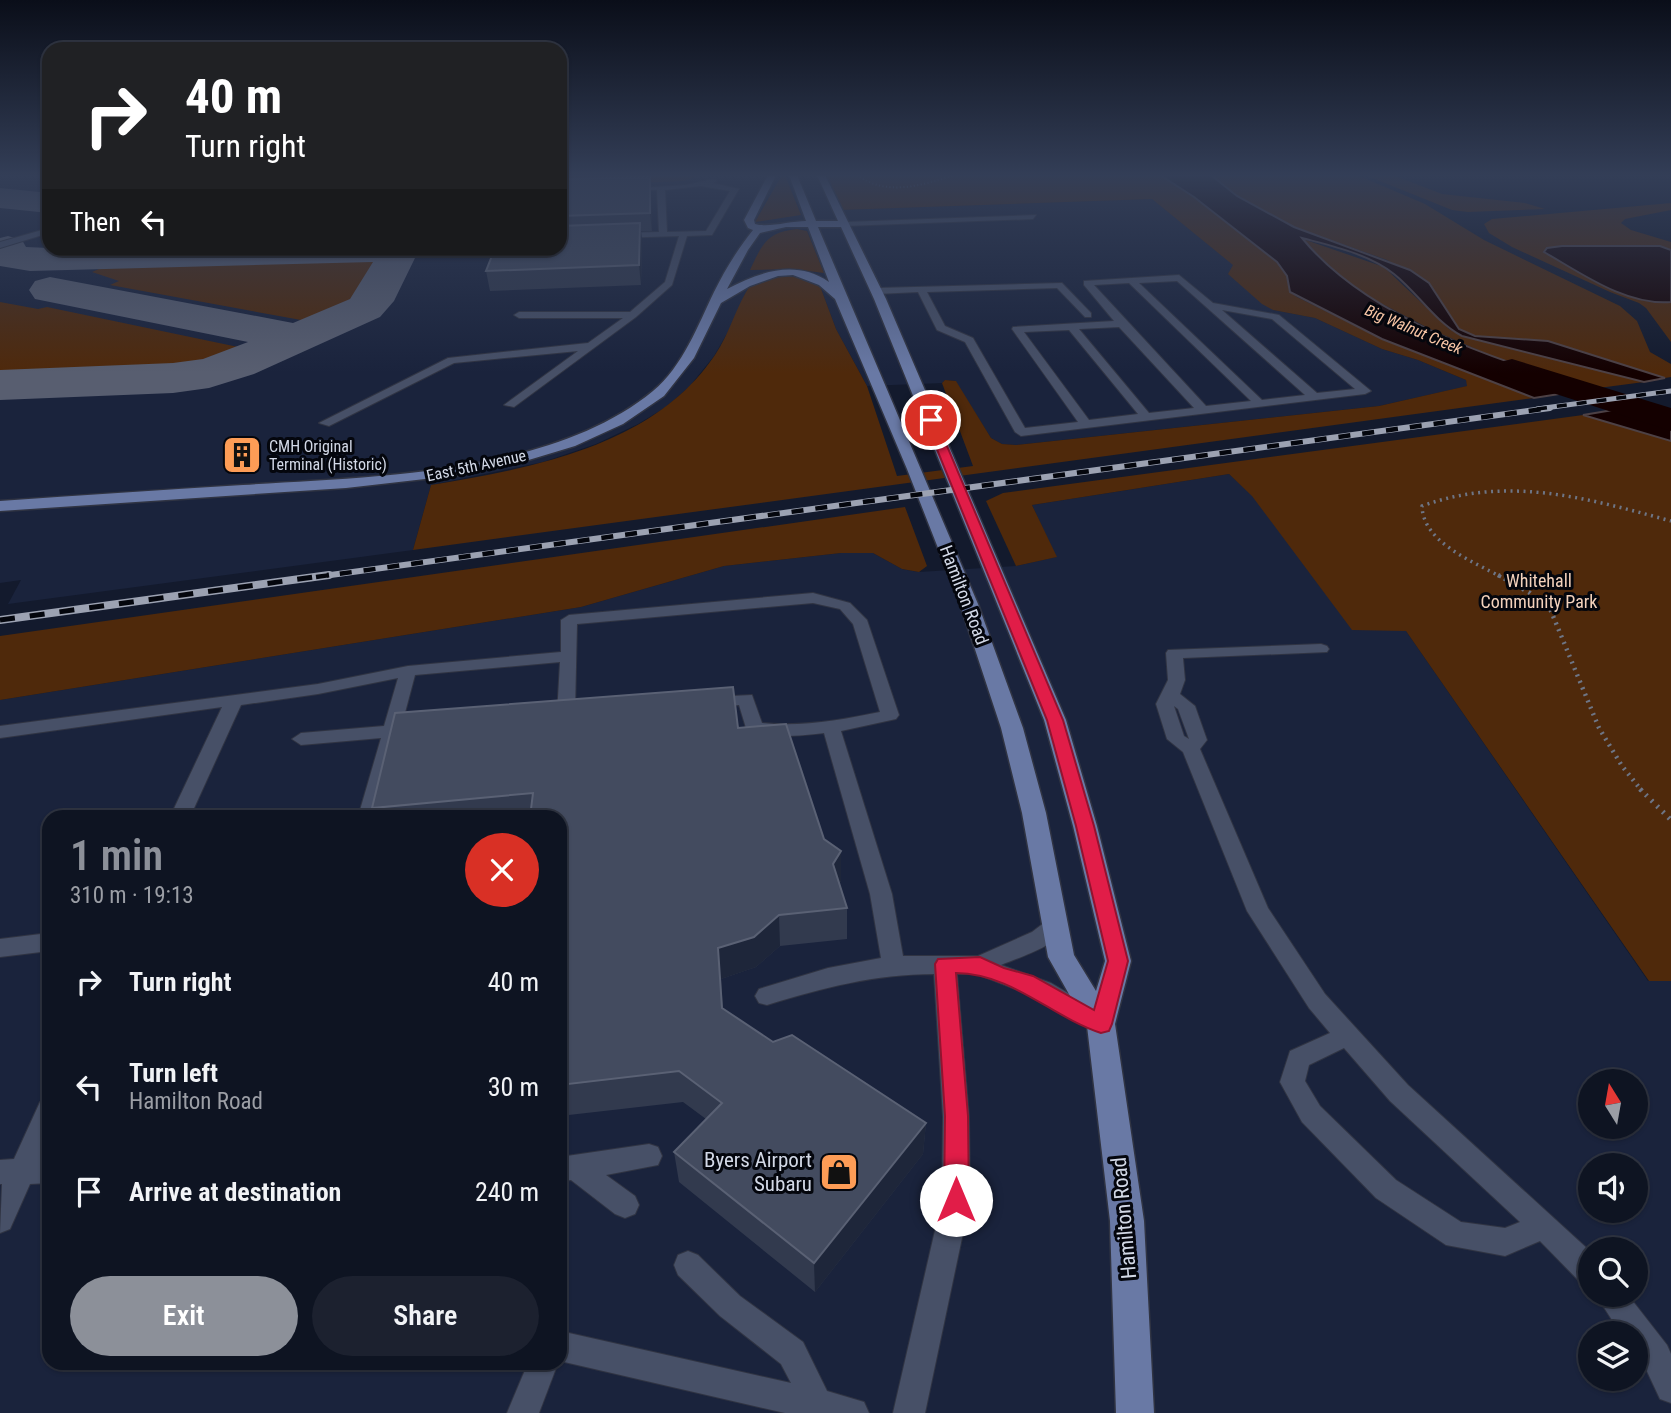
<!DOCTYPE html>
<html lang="en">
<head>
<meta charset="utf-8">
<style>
	body { margin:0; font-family:"Roboto Condensed",sans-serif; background:#1c212f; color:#f1f3f6; height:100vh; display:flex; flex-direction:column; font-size:26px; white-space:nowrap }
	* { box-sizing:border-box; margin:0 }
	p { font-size:23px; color:#9b9ea5 }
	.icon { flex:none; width:38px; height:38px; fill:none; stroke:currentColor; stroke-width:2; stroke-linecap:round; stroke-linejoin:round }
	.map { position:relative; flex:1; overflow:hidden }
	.drawer { position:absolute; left:42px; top:810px; width:525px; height:560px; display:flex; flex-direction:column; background:#0e1422; border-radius:21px; box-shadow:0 2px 5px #0004,0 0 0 2px #2e3340 }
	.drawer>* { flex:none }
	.hud { position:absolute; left:42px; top:42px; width:525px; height:214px; border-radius:21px; box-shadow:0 2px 5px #0004,0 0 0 2px #2e3340; background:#202124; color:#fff; overflow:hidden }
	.needle { width:46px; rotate:349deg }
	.controls { position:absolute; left:1578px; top:1069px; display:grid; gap:14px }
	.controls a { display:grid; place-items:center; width:70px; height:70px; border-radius:50%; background:#0e1422; box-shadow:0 2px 5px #0004,0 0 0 2px #2e3340; font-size:35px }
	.pin { position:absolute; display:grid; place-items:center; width:60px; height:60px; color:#fff; margin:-30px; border:4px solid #fff; border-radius:50%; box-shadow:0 2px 7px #0007 }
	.me { position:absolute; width:77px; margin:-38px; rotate:0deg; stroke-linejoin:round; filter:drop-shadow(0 0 5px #0008) }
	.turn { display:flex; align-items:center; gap:24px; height:147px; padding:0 28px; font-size:32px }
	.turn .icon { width:91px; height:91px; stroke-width:2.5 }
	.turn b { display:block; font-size:49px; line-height:60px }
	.then { display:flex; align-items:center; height:66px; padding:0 28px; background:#0003; gap:14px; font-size:26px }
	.round { display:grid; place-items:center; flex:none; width:74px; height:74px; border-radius:37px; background:#1c212f }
	.headline { display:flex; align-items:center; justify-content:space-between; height:119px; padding:0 28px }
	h1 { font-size:42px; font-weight:600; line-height:52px; color:#8c9099 }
	.action { display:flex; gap:14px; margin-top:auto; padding:14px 28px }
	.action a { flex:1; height:80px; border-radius:42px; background:#8c9099; color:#fff; font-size:28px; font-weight:600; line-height:80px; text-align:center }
	.action a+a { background:#1c212f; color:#f1f3f6 }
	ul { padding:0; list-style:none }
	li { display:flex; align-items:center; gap:21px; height:105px; padding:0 28px }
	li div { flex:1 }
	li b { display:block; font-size:26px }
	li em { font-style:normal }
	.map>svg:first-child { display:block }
	.built { fill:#1a233c; fill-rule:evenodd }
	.green { fill:#4f290b }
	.water { fill:#140000; stroke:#4d4145; stroke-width:2 }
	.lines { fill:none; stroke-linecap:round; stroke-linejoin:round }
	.river { fill:#140000; fill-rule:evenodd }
	.taxiway { fill:#585e70; fill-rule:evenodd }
	.service-casing { stroke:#303443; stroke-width:2 }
	.primary-casing { stroke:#303443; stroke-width:3 }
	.path-far3 { stroke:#6e7585; stroke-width:2; stroke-dasharray:1 2.5; stroke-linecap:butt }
	.path-far2 { stroke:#6e7585; stroke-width:3.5; stroke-dasharray:2 4.5; stroke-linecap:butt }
	.path-far1 { stroke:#6e7585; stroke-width:4.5; stroke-dasharray:2 5; stroke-linecap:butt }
	.path { stroke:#6e7585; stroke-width:5; stroke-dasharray:2 6; stroke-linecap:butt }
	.service { fill:#475067; fill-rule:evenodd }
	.primary { fill:#6979a5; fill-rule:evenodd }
	.rail-far2-casing { stroke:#9ca2b2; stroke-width:5 }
	.rail-far1-casing { stroke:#9ca2b2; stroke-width:6 }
	.rail-casing { stroke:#9ca2b2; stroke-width:8 }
	.rail-far2 { stroke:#04060d; stroke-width:3.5; stroke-dasharray:10; stroke-linecap:butt }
	.rail-far1 { stroke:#04060d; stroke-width:4.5; stroke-dasharray:12; stroke-linecap:butt }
	.rail { stroke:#04060d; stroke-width:5; stroke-dasharray:15; stroke-linecap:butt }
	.wall { fill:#323a4e }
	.shaded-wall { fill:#1e263a }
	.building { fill:#434b5f; stroke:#5a6174; stroke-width:2 }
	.route { fill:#e11d48; stroke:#92132f; stroke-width:2 }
	.labels { text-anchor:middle; stroke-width:6; stroke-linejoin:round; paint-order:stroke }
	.far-water-label { font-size:16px; font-style:italic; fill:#f7c5a5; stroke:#04060d }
	.far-poi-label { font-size:16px; fill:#d3d9e7; stroke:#04060d; text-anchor:start }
	.far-street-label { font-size:16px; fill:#d3d9e7; stroke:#04060d }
	.park-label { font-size:18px; fill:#f4d2bc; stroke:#04060d }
	.street-label { font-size:18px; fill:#d3d9e7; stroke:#04060d }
	.near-poi-label { font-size:21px; fill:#d3d9e7; stroke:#04060d; text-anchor:end }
	.near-street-label { font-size:21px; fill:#d3d9e7; stroke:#04060d }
</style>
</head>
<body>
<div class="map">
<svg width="1671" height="1413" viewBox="0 0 1671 1413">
	<rect width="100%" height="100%" fill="#131a2d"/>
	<g class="built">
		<path d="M0,175H49V248H560V175H821L839,210L1152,199L1234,265L1273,310L1315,318L1382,349L1418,360L1466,380L1468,386L1379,406L1016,445L1002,444L991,438L955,381L945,380L942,383L867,386L836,329L820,286L796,276L775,277L745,294L734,321L714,356L689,387L666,407L638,424L596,444L543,462L431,485L413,550L8,604L21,580L0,583Z"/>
		<path d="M1229,474L1406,631L1648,981H1671V1413H0V700L581,607L724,566L841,553H873L902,569L919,572L1016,566L1056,557L1032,505ZM49,817H560V1363H49ZM1591,1082H1636V1127H1591ZM1591,1166H1636V1211H1591ZM1591,1250H1636V1295H1591ZM1591,1334H1636V1379H1591Z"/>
	</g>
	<g class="green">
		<path d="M560,175H701L683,181L560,186Z"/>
		<path d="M782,175H785L801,215L755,222Z"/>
		<path d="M821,175H1160L1194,197L1277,262L1287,276L1290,292L1297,297L1382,339L1534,398L413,550L431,485C531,468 653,447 715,355C730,333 736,306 751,284L775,277L788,276L812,280L820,286L836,329L867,386L897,476L973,466L942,383L945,380L956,381L991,438L1002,444L1016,445L1379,406L1467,386L1466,380L1418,360L1382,349L1315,318L1273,310L1262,304L1228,274L1233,265L1152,199L839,210Z"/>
		<path d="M1211,175H1354L1364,178L1425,204L1484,240L1620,306L1637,321L1650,352L1671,364V377L1665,378L1548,342L1475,336L1459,329L1429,283L1387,260L1294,227L1237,196Z"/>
		<path d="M1365,175H1393L1442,194L1525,203L1545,209L1468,212L1452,210Z"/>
		<path d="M1671,203V210L1625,219L1621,223L1631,230L1671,242V250L1660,246L1547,248C1583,272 1624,306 1671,302V342L1646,308L1639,303L1610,292L1512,247L1489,233L1484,224L1492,219Z"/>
		<path d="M797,229L807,231L824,273L793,269L750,270C762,245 766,232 797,229Z"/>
		<path d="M1300,238L1384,267L1449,329L1462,336L1644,382L1591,389L1501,360L1430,329L1369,297L1343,279Z"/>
		<path d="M357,253L373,254L379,258C357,296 349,316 301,320L110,285L119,281L92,272L106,266L131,262Z"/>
		<path d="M0,302L38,309L47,307L243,348L238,355L228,360L194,370L0,379Z"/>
		<path d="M1583,415L1671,441V981H1649L1406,631L1352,630L1252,496L1229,474L1032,505L1057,557L1016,566L986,501L1003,493Z"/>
		<path d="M905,507L927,566L919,572L902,569L873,553H841L724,566L581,607L0,700V636Z"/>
	</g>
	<g class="water">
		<path d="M1160,175H1211L1237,196L1294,227L1410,270L1429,283L1459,329L1475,336L1548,341L1665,378L1644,382L1462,336C1434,321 1418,293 1394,274C1369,254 1332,246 1302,238C1368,319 1495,359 1591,389L1534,398L1382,339L1290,292L1287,276L1277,262L1194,197Z"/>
		<path d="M1562,246H1660L1671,250V302C1626,306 1581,273 1544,252L1547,248Z"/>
		<path d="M1643,405L1671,414V441L1583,415Z"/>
	</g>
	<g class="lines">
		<path class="river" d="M1512,359L1671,408V431L1500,376L1496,369L1500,362Z"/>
		<g class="taxiway">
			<path d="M0,188L49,193V213L0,208Z"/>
			<path d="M8,236L22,240L26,247L49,248H407L415,258L394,301L380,317L254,374L209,388L173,393L0,400V370L173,363L203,359L248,342L35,299L29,290L35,281L50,277L293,323L350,299L373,262L30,271L0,266V238Z"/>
		</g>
		<g class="service-casing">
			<g id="service">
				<path d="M713,179L717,181L713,183L739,189L712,235L687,236L672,285L636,317L514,407L504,405L578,351L454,363L329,426L319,423L448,358L588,343L623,318H519L514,315L519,312H630L665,282L679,236L616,238L619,233L659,232L657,190L626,189L686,185ZM701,186L730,191L706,231L667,232L665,190Z"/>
				<path d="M1036,215L1033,219L845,226L841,224L845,222Z"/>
				<path d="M49,228V233L0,248V242Z"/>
				<path d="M1179,275L1213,303L1279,315L1371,391L1365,394L1021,436L1015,432L965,342L937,330L918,292L877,294L872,291L877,288L1062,283L1091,313V317H1085L1057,288L927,292L945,326L973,338L1025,428L1078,422L1012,329L1013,327L1114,321L1084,285V281ZM1177,281L1305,395L1262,400L1139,283ZM1129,283L1251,401L1206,406L1094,285ZM1222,310L1272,319L1355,389L1317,393ZM1119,327L1194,408L1149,413L1079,329ZM1069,330L1138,414L1089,420L1024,332Z"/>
				<path d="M813,593L850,603L867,620L899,715L896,719L841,731L892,894L903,956H978L1032,932L1049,919L1057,917L1065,919L1068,925C1056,947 1022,956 1001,965L1051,983L1105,1015L1109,1022L1105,1029L1097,1032L1035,997L977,974H957L969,1117L970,1200L925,1413H893L942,1200L943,1117L934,974C875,974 823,988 767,1005L759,1003L755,996L759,989L828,968L881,958L870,894L824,733C807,735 757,741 746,728L739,705L711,707L702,702L711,697L752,695L762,723C802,727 841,720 880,712L853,624L840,609L813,603L577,624L575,710L581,715L572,720L560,719L557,715L560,662L415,675L402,724L412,723L421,729L418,733L399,736L378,817H358L381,738L301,745L292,739L301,733L384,726L398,678L318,694L241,705L190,817H170L222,707L0,738V726L318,684L408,666L561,652V620L569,615Z"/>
				<path d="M1321,644L1327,646L1329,649L1327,652L1183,658L1185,680L1180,694L1195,706L1207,740L1200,749L1268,908L1325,994L1408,1085L1591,1252V1287L1581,1283L1540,1241L1505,1256L1446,1245L1376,1198L1302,1122L1280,1082L1290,1051L1330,1033L1309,1008L1247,911L1183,752L1167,739L1156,704L1168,680L1166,653L1168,650ZM1174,706L1178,709L1189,739L1184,736ZM1344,1048L1390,1101L1520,1222L1505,1228L1461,1222L1396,1180L1320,1106L1305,1081L1309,1065Z"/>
				<path d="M49,933V951L0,957V939Z"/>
				<path d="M49,1099V1139L40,1159H49V1183L30,1184L10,1229L0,1233L2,1184H0V1160L14,1159L40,1102Z"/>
				<path d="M649,1144L658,1147L662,1156L658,1165L606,1175L635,1196L639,1205L635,1214L625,1218L615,1214L571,1180L560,1181V1157Z"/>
				<path d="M688,1251L698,1255L740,1296L803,1342L827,1391L864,1402L869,1413H785L560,1361V1331L791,1383L781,1364L720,1316L678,1275L674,1265L678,1255Z"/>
				<path d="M1596,1295H1628L1667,1345L1671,1354V1403L1660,1399L1645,1367L1636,1354V1334H1621Z"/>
				<path d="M528,1363H558L539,1413H507Z"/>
			</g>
		</g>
		<g class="primary-casing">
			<path id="primary" d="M768,175H776L754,220L755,224C768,228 791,221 806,221L789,175H797L816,221H838L817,175H825L886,299L1066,720L1097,826L1131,961L1115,1024L1144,1221L1154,1413H1116L1110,1221L1087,1026L1048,957L1022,813L1001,728L960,604L907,469L835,299L819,285L793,275L778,276L750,286L721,303L694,358L664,396L623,424L575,446L522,462L460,475L346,488L0,511V501C81,495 162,490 243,485C370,477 551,475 653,391C683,366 698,325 714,292C725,270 737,250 753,230L748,228L744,220ZM786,227H808L829,282C795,259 760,272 727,289L748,250L760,233ZM818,227H841L874,299L1044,720L1073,826L1105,961L1096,991L1074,955L1046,813L1023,728L978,604Z"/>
		</g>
		<path class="path-far3" d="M857,175C887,197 922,185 955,175"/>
		<path class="path-far2" d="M1501,577C1473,561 1423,543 1422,506C1507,475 1587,498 1671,521"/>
		<path class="path-far1" d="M1498,575L1530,593L1551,611L1599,728L1622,766L1642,791"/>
		<path class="path" d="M1640,789L1671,820"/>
		<use href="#service" class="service"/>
		<use href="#primary" class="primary"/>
		<g class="rail-far2-casing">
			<path id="rail-far2" d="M1537,409L1671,391"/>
		</g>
		<g class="rail-far1-casing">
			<path id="rail-far1" d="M316,577L1550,408"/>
		</g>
		<g class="rail-casing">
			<path id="rail" d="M0,620L329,575"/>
		</g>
		<use href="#rail-far2" class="rail-far2"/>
		<use href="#rail-far1" class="rail-far1"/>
		<use href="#rail" class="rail"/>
	</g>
	<g class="wall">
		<path d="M650,177L651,193L652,231H641L642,241L641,285L490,291L486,271L560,248V179Z"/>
		<path d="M738,728L824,839L841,881L839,884L847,908V939L780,946L756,967L721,979L723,1009L773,1042L926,1123L923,1154L815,1292L679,1182L674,1152L706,1119L683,1102L560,1116V817H375L372,808Z"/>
	</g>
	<g class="shaded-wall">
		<path d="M650,177L651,193L652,231L650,213Z"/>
		<path d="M640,223L642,241L641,285L639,265Z"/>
		<path d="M841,851V881L833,894V864Z"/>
		<path d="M779,915L780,946L756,967L721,979L725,1039L718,948Z"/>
		<path d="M926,1123L923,1154L815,1292L814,1263Z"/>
	</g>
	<g class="building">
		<path d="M650,177V213L560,216V179Z"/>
		<path d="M640,223L639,265L486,271L495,248H560V226Z"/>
		<path d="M733,687L738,728L786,724L824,839L841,851L833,864L847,908L779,915L754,937L718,948L722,1008L773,1042L792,1035L926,1123L814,1263L674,1152L722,1103L679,1071L560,1085V817H530L533,793L372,808L395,713Z"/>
	</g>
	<linearGradient id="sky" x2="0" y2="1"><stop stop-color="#0a0e19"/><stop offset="0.47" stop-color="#333e57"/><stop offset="1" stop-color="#333e57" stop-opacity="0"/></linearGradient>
	<rect width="1671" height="373" fill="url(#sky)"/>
	<path class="route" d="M931,417L936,420L1063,720L1094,826L1128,961L1112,1024L1109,1031L1101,1033C1050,1016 1013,974 956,973L968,1116L969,1200L965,1208L956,1212L947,1208L944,1200L945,1116L935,964L938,959L980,957L1004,968L1033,976L1094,1010L1108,961L1076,826L1047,720L925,420Z"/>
	<defs>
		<g id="building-square" transform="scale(2.0125)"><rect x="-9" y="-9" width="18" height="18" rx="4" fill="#fd9c56" stroke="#04060d"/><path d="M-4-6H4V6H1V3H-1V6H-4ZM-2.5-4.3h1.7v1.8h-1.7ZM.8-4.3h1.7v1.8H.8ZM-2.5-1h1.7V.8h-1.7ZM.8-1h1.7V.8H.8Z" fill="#111"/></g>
		<g id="shop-square" transform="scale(2.0125)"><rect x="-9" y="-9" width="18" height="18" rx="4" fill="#fd9c56" stroke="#04060d"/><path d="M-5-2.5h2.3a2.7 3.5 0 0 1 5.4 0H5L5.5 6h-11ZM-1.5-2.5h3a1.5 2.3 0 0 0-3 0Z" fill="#111"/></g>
	</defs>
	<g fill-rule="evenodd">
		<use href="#building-square" x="242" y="455"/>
		<use href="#shop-square" x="839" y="1172"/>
	</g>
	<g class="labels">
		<g class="far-water-label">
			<text transform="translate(1414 329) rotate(23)" y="6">Big Walnut Creek</text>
		</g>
		<g class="far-poi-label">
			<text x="269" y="452">CMH Original<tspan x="269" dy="18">Terminal (Historic)</tspan></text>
		</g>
		<g class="far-street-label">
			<text transform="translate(476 465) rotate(-12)" y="6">East 5th Avenue</text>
		</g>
		<g class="park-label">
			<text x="1539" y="587">Whitehall<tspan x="1539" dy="21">Community Park</tspan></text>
		</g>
		<g class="street-label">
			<text transform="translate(964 595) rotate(69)" y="6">Hamilton Road</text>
		</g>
		<g class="near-poi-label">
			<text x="812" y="1167">Byers Airport<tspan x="812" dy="24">Subaru</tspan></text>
		</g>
		<g class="near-street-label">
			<text transform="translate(1124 1218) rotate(-95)" y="7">Hamilton Road</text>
		</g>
	</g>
</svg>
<div class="controls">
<a><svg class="needle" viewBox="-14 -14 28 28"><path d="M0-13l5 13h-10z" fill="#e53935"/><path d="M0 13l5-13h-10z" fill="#9b9ea5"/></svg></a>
<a><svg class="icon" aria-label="sound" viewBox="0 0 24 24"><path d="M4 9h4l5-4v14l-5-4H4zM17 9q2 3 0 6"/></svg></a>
<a><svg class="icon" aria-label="search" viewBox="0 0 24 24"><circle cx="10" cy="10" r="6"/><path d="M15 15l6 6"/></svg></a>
<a><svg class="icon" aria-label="layers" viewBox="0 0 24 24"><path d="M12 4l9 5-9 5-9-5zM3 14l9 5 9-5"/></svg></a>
</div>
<div class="pin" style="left:931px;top:420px;background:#d93025"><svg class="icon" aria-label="arrive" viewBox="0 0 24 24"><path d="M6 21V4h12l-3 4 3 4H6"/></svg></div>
<svg class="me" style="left:956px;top:1200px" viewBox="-20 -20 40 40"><circle r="19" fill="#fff"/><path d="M0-13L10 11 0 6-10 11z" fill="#e11d48"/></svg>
<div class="hud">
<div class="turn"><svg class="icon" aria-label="right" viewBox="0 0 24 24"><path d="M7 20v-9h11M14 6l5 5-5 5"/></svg><div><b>40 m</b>Turn right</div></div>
<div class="then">Then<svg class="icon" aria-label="left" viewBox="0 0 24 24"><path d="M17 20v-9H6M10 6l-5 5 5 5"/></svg></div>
</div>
<section class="drawer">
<div class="headline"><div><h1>1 min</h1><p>310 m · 19:13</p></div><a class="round" style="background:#d93025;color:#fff"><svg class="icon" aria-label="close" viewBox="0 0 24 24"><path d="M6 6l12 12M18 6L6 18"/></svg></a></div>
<ul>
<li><svg class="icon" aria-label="right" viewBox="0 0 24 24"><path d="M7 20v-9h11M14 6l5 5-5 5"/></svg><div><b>Turn right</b></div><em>40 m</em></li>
<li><svg class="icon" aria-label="left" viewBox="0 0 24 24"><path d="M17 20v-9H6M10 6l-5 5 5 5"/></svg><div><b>Turn left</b><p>Hamilton Road</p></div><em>30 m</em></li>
<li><svg class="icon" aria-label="arrive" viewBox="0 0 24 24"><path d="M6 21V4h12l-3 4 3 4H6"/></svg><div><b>Arrive at destination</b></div><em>240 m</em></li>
</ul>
<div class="action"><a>Exit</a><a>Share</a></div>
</section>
</div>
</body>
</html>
